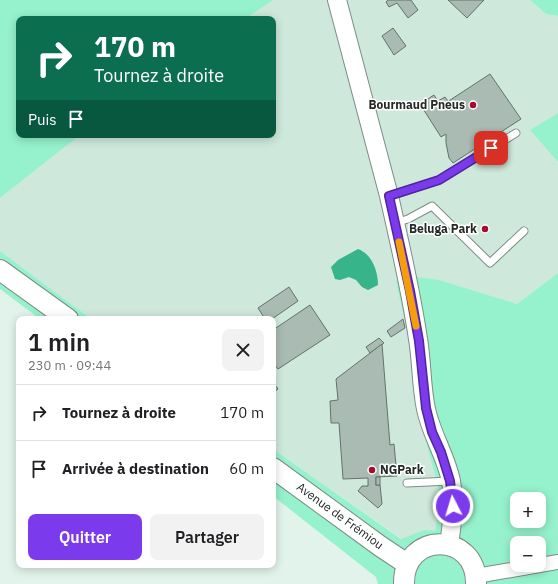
<!DOCTYPE html>
<html lang="fr">
<head>
<meta charset="utf-8">
<style>
	body { margin:0; font-family:"IBM Plex Sans",sans-serif; background:#f2f2f2; color:#202124; height:100vh; display:flex; flex-direction:column; font-size:15px; white-space:nowrap }
	* { box-sizing:border-box; margin:0 }
	p { font-size:13px; color:#757577 }
	.icon { flex:none; width:22px; height:22px; fill:none; stroke:currentColor; stroke-width:2; stroke-linecap:round; stroke-linejoin:round }
	.map { position:relative; flex:1; overflow:hidden }
	.side { position:absolute; left:16px; top:316px; width:260px; height:252px; display:flex; flex-direction:column; background:#fff; border-radius:8px; box-shadow:0 2px 10px #0003 }
	.side>* { flex:none }
	.guide { position:absolute; left:16px; top:16px; width:260px; height:122px; border-radius:8px; box-shadow:0 2px 10px #0003; background:#0b6e4f; color:#fff; overflow:hidden }
	.tools { position:absolute; left:510px; top:492px; display:grid; gap:8px }
	.tools a { display:grid; place-items:center; width:36px; height:36px; border-radius:8px; background:#fff; box-shadow:0 2px 10px #0003; font-size:20px }
	.pin { position:absolute; display:grid; place-items:center; width:34px; height:34px; color:#fff; margin:-17px; border-radius:8px; box-shadow:0 2px 6px #0006 }
	.me { position:absolute; width:44px; margin:-22px; rotate:355deg; stroke-linejoin:round; filter:drop-shadow(0 0 3px #0008) }
	.turn { display:flex; align-items:center; gap:14px; height:84px; padding:0 12px; font-size:18px }
	.turn .icon { width:52px; height:52px; stroke-width:2.5 }
	.turn b { display:block; font-size:28px; line-height:34px }
	.then { display:flex; align-items:center; height:38px; padding:0 12px; background:#0003; gap:8px; font-size:15px }
	.round { display:grid; place-items:center; flex:none; width:42px; height:42px; border-radius:8px; background:#f2f2f2 }
	.head { display:flex; align-items:center; justify-content:space-between; height:68px; padding:0 12px }
	h1 { font-size:24px; font-weight:600; line-height:30px }
	.primary-button { display:flex; gap:8px; margin-top:auto; padding:8px 12px }
	.primary-button a { flex:1; height:46px; border-radius:8px; background:#7c3aed; color:#fff; font-size:16px; font-weight:600; line-height:46px; text-align:center }
	.primary-button a+a { background:#f2f2f2; color:#202124 }
	ul { padding:0; list-style:none }
	li { display:flex; align-items:center; gap:12px; height:56px; padding:0 12px; border-top:1px solid #e0e0e0 }
	li div { flex:1 }
	li b { display:block; font-size:15px }
	li em { font-style:normal }
	.map>svg:first-child { display:block }
	.built { fill:#cee8db }
	.green { fill:#95f2cc; fill-rule:evenodd }
	.water { fill:#37b489 }
	.building { fill:#a9bbb3; stroke:#63736b }
	.lines { fill:none; stroke-linecap:round; stroke-linejoin:round }
	.service-casing { stroke:#7d8d86; stroke-width:9 }
	.minor-casing { stroke:#7d8d86; stroke-width:16 }
	.tertiary-casing { stroke:#7d8d86; stroke-width:20 }
	.secondary-casing { stroke:#7d8d86; stroke-width:22 }
	.service { stroke:#fff; stroke-width:7 }
	.minor { stroke:#fff; stroke-width:14 }
	.tertiary { stroke:#fff; stroke-width:18 }
	.secondary { stroke:#fff; stroke-width:20 }
	.route-casing { stroke:#51269a; stroke-width:10 }
	.route { stroke:#7c3aed; stroke-width:7 }
	.slow { stroke:#f59e0b; stroke-width:7 }
	.poi-dot { fill:#a60c2c; stroke:#fff; stroke-width:1.5 }
	.labels { text-anchor:middle; stroke-width:3; stroke-linejoin:round; paint-order:stroke }
	.poi-label { font-size:12px; font-weight:bold; fill:#232926; stroke:#fff; text-anchor:end }
	.street-label { font-size:12px; fill:#232926; stroke:#fff }
</style>
</head>
<body>
<div class="map">
<svg width="558" height="584" viewBox="0 0 558 584">
	<rect width="100%" height="100%" fill="#e1f3ea"/>
	<path class="built" d="M273,0H530L546,14L558,16V113L530,130L558,162V273L517,304L439,280L409,340L417,408L441,498L435,532L424,530L402,539L273,449V319H91L0,251V198L80,135H273V19H245Z"/>
	<g class="green">
		<path d="M0,0H273L245,19H19V135H80L0,198Z"/>
		<path d="M530,0H558V16L546,14Z"/>
		<path d="M558,113V162L530,130Z"/>
		<path d="M0,251L91,319H40L0,289Z"/>
		<path d="M558,273V584H378L376,577L273,496V449L401,539L424,530L435,531L441,498L417,408L409,340L396,281L416,277L439,280L517,304ZM517,499H539V521H517ZM517,543H539V565H517Z"/>
	</g>
	<path class="water" d="M358,249C372,254 378,271 378,285L368,290L362,287L356,280L349,277L340,280L335,279L331,267L338,260Z"/>
	<g class="building">
		<path d="M388,0H411L418,10L408,18L397,3L389,7L386,2Z"/>
		<path d="M448,0H484L467,18Z"/>
		<path d="M393,28L406,46L394,55L382,36Z"/>
		<path d="M490,74L521,119L453,163L449,158L446,143V134L441,137L420,104L434,95L441,106Z"/>
		<path d="M445,97L448,101L441,106L438,101Z"/>
		<path d="M289,287L298,301L272,319H265L258,308Z"/>
		<path d="M310,305L330,335L278,369L273,363V330Z"/>
		<path d="M403,319L405,328L391,337L387,331Z"/>
		<path d="M379,338L384,343L370,353L366,347Z"/>
		<path d="M382,344L390,445L394,444L397,476L376,477V485H380L382,504L378,508L358,491L362,486H368V478L343,479L339,423H331L330,401L338,400L336,379Z"/>
		<path d="M273,382L278,389L273,393Z"/>
		<rect x="376" y="477" width="4" height="8"/>
	</g>
	<g class="lines">
		<g class="service-casing">
			<g id="service">
				<path d="M390,196L439,180L516,133"/>
				<path d="M395,223L408,219L432,206L490,263L524,231"/>
				<path d="M407,483L450,481"/>
			</g>
		</g>
		<g class="minor-casing">
			<path id="minor" d="M476,576L558,562"/>
		</g>
		<g class="tertiary-casing">
			<path id="tertiary" d="M337,0L389,196C400,244 411,291 418,339C422,362 421,386 426,409C431,434 446,456 451,481C455,502 452,524 449,545"/>
		</g>
		<g class="secondary-casing">
			<g id="secondary">
				<path d="M0,270L68,319"/>
				<path d="M273,468L380,546L407,564"/>
				<path d="M404,584C403,531 477,531 476,584"/>
			</g>
		</g>
		<use href="#service" class="service"/>
		<use href="#minor" class="minor"/>
		<use href="#tertiary" class="tertiary"/>
		<use href="#secondary" class="secondary"/>
	</g>
	<g class="lines">
		<g class="route-casing">
			<path id="route" d="M453,506L450,481L441,452L432,432L426,408L419,341L410,291L389,196L439,180L491,148"/>
		</g>
		<use href="#route" class="route"/>
		<path class="slow" d="M399,242L416,326"/>
	</g>
	<g class="poi-dot">
		<circle cx="473" cy="105" r="4"/>
		<circle cx="485" cy="229" r="4"/>
		<circle cx="372" cy="470" r="4"/>
	</g>
	<g class="labels">
		<g class="poi-label">
			<text x="465" y="109">Bourmaud Pneus</text>
			<text x="477" y="233">Beluga Park</text>
			<text x="380" y="474" text-anchor="start">NGPark</text>
		</g>
		<g class="street-label">
			<text transform="translate(340 516) rotate(36)" y="4">Avenue de Frémiou</text>
		</g>
	</g>
</svg>
<div class="tools">
<a>+</a>
<a>−</a>
</div>
<div class="pin" style="left:491px;top:148px;background:#d93025"><svg class="icon" aria-label="arrive" viewBox="0 0 24 24"><path d="M6 21V4h12l-3 4 3 4H6"/></svg></div>
<svg class="me" style="left:453px;top:506px" viewBox="-20 -20 40 40"><circle r="17" fill="#7c3aed" stroke="#fff" stroke-width="3"/><path d="M0-11L8 9 0 5-8 9z" fill="#fff"/></svg>
<div class="guide">
<div class="turn"><svg class="icon" aria-label="right" viewBox="0 0 24 24"><path d="M7 20v-9h11M14 6l5 5-5 5"/></svg><div><b>170 m</b>Tournez à droite</div></div>
<div class="then">Puis<svg class="icon" aria-label="arrive" viewBox="0 0 24 24"><path d="M6 21V4h12l-3 4 3 4H6"/></svg></div>
</div>
<section class="side">
<div class="head"><div><h1>1 min</h1><p>230 m · 09:44</p></div><a class="round"><svg class="icon" aria-label="close" viewBox="0 0 24 24"><path d="M6 6l12 12M18 6L6 18"/></svg></a></div>
<ul>
<li><svg class="icon" aria-label="right" viewBox="0 0 24 24"><path d="M7 20v-9h11M14 6l5 5-5 5"/></svg><div><b>Tournez à droite</b></div><em>170 m</em></li>
<li><svg class="icon" aria-label="arrive" viewBox="0 0 24 24"><path d="M6 21V4h12l-3 4 3 4H6"/></svg><div><b>Arrivée à destination</b></div><em>60 m</em></li>
</ul>
<div class="primary-button"><a>Quitter</a><a>Partager</a></div>
</section>
</div>
</body>
</html>
